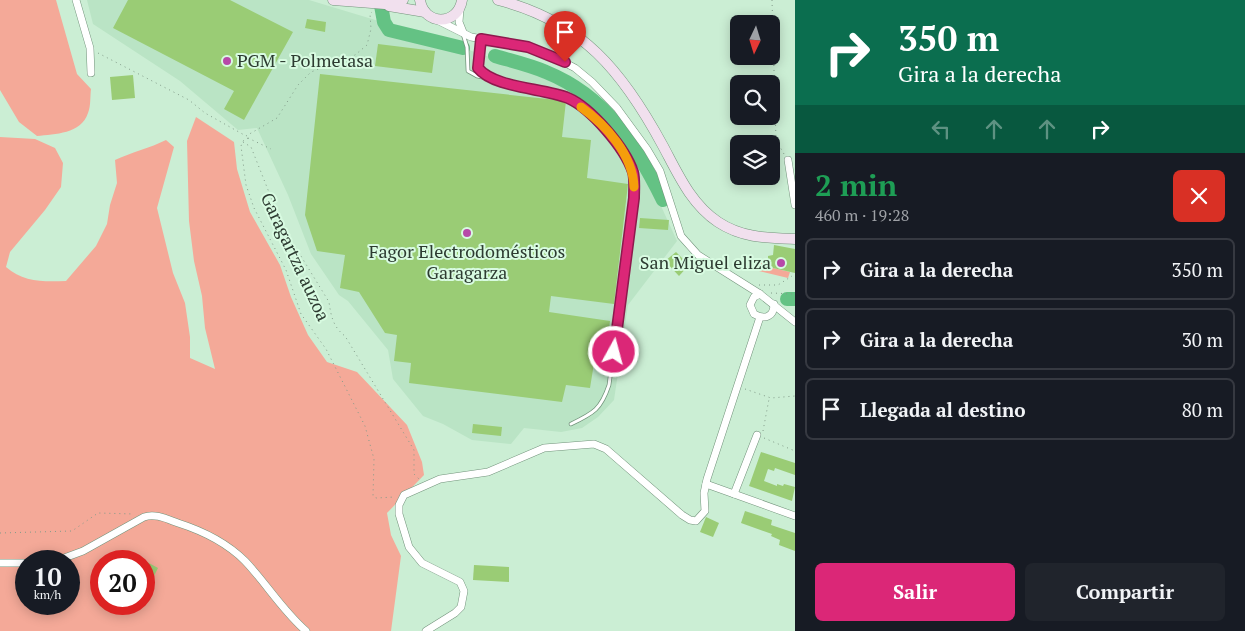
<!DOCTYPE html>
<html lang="es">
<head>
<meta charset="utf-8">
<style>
	body { margin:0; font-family:"PT Serif",serif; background:#20242c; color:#f1f3f6; height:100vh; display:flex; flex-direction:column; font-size:19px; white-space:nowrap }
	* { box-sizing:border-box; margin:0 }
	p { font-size:16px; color:#9ea1a6 }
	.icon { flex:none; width:28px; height:28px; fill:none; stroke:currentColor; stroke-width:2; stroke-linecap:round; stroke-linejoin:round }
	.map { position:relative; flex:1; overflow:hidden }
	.panel { display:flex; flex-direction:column; background:#171b24; width:450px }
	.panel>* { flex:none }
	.guide { background:#0b6e4f; color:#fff; overflow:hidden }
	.needle { width:32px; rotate:184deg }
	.fabs { position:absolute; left:730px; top:15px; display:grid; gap:10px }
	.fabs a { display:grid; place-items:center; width:50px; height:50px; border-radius:8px; background:#171b24; box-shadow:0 2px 12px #0003; font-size:25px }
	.speed { position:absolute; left:15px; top:550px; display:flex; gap:10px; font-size:25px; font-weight:700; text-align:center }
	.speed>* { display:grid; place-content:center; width:65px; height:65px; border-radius:50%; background:#171b24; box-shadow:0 2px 12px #0003; line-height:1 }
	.speed small { font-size:12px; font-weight:400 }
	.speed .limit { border:8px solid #d22; background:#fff; color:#111 }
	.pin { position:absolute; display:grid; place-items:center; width:42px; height:42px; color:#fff; margin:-51px -21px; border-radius:50% 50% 50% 0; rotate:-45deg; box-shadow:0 0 5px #0007 }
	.pin .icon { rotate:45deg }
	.me { position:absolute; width:55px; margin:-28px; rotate:7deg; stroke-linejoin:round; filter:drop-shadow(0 0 4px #0008) }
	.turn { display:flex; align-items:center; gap:18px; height:105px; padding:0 20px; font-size:22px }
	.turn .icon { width:65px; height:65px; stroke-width:2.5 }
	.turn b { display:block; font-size:35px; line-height:42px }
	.lanes { display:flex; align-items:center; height:48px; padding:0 20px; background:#0003; justify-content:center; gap:25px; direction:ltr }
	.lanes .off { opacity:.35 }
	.round { display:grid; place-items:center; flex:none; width:52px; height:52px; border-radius:8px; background:#20242c }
	.head { display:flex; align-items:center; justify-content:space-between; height:85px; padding:0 20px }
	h1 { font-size:30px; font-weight:700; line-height:38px; color:#1e9e55 }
	.button { display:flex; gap:10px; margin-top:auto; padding:10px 20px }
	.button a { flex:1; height:58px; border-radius:8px; background:#db2777; color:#fff; font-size:20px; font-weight:700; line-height:58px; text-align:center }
	.button a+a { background:#20242c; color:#f1f3f6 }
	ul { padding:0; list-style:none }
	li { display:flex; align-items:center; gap:15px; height:62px; margin:0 10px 8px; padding:0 10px; border:2px solid #363941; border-radius:8px }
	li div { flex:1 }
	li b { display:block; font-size:19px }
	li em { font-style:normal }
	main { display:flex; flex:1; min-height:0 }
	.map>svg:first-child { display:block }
	.built { fill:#bae4c5 }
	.green { fill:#f4a998; fill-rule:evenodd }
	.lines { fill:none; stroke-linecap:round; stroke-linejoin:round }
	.river { stroke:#64c284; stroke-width:14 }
	.building { fill:#9acc75 }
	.lane-casing { stroke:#72937b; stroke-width:4.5 }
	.street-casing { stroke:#72937b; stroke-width:8 }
	.secondary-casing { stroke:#72937b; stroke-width:11 }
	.path { stroke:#829b89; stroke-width:1; stroke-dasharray:1 4; stroke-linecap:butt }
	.lane { stroke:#fff; stroke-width:3 }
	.street { stroke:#fff; stroke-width:7 }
	.secondary { stroke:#f1e0ee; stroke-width:10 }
	.route-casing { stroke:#8e194d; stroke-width:12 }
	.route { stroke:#db2777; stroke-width:9 }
	.slow { stroke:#f59e0b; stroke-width:9 }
	.poi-dot { fill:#b749a8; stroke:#d8fbe1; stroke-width:2 }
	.labels { text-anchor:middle; stroke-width:4; stroke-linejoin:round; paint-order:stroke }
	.poi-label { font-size:18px; fill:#2d3b31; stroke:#d8fbe1; text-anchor:start }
	.street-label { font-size:18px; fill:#2d3b31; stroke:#d8fbe1 }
</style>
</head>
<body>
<main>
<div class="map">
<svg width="795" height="631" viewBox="0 0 795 631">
	<rect width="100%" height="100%" fill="#cbeed4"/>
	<path class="built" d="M87,0H309L425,35L519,67L581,94L625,140L651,184L677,241L628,305L614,400L598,417L582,428L561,432L524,428L511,444L472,440L443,424L423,416L393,379L388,350L348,301L339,295L311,254L288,195L257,128L238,130L180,81L93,24Z"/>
	<g class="green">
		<path d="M0,0H56L77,74L91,89C90,96 91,106 88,113C81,134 55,134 37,136L19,122L0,90Z"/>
		<path d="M196,117L234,142L237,169L250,212L280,265L291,297L308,335L327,362L357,372L407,425L422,462L424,475L387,513L391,535L401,556L391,631H0V137L35,139L55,148L63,163L61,187L45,210L10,252L6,267C23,282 43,282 66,281L96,246L107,224L110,205L117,183L115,160C132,152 150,148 166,140L174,147L157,208L173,273L185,303L190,337V358L215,369L205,328L202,296L194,261L189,221L187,141ZM26,561H69V604H26ZM101,561H144V604H101Z"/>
		<path d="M758,259L768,261V264L773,268L790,272L788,278L755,270Z"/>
	</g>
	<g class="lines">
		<g class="river">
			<path d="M380,0L384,22L389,30L463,48"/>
			<path d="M495,56C512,61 530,65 546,72C607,97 635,144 663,200"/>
			<path d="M787,299H795"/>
		</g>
	</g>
	<g class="building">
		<path d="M128,0H230L293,32L244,120L224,109L234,91L113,28Z"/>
		<path d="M307,19L326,22L325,32L305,28Z"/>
		<path d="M378,44L435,51L432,73L375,66Z"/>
		<path d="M320,74L566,101L562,137L591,140L587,178L628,184L614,304L551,296L549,312L610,321L605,357H595L590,388L566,385L562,402L409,383L411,363L394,361L397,335L385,333L359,292L340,288L345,255L317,251L305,215Z"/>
		<path d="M133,75L135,98L112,100L110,77Z"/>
		<path d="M640,218L669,220L668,230L639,228Z"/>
		<path d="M774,245L795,249V273L773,268L768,264V256L773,255Z"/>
		<path d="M676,252L689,265L679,276L665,261Z"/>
		<path d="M473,424L502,427L501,436L472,433Z"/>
		<path d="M761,452L795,463V475L775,468L774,471L768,469L764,481L777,486V484L783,486L784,484L795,487L792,501L749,486Z"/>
		<path d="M745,511L772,520L771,525L795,533V551L779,545L780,540L771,536L772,534L741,523Z"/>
		<path d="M706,517L719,523L713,537L700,532Z"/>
		<path d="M147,562L158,568L151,582L144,579V568Z"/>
		<path d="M474,565L509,567V582L473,580Z"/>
	</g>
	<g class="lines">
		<g class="lane-casing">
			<g id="lane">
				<path d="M463,34L467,47L468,71L477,76C507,82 538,87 567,98C591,106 625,148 633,172C636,179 634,190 634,199L609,385C601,409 594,413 571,424"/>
				<path d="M481,40L478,68L489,78"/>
			</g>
		</g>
		<g class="street-casing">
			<g id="street">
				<path d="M76,0L90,48L91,73"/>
				<path d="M460,9L459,22L463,32"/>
				<path d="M437,20L471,37L529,47L554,57L575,68L592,82L617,108L647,149L660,171L681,236L698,255L760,294L795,322"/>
				<path d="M788,160L795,205"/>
				<path d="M760,294L754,297L750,305L754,314C765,320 774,317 774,304"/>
				<path d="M706,484L734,494L757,435"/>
				<path d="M734,494L795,516"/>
				<path d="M56,561L83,551L144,517C155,513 167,519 178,523C203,531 226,542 245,561C266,583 282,610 306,631"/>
				<path d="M0,563H26"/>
				<path d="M426,631L455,613L461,607L464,591L460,582L422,563L409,547L399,514V505L404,495L440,479L488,472L544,448L594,444L606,449L682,515L690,520L696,521L705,511L704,493L707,479L760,317"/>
			</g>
		</g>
		<g class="secondary-casing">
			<g id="secondary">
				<path d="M333,0L385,4L403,0"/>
				<path d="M420,0C424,26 458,26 462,0"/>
				<path d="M498,0C582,21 623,72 663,146C678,174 691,204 718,222C742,238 767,238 795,239"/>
				<path d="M389,6L425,12"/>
			</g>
		</g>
		<g class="path">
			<path d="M772,0L776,140L784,154"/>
			<path d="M98,53L189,100L205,113L246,136L277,118L298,85L311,72L355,55L367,45L371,29L370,14L372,12"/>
			<path d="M248,138L243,141L241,146L246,185L254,208L286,270L301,314L326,349L365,426L374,459L373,496L376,498L395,497"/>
			<path d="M248,138L271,149"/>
			<path d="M243,142L251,147L282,225L329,302C331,316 333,327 345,336L414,450V474L420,480"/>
			<path d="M759,285H778L792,276"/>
			<path d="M771,293L795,294"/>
			<path d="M745,389L771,398L795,396"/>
			<path d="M763,431L769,399"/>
			<path d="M764,438L795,451"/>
			<path d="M0,533L72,531L98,513L134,514"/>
		</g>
		<use href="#lane" class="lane"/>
		<use href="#street" class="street"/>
		<use href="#secondary" class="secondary"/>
	</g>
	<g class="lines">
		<g class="route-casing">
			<path id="route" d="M565,62L528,47L481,39L478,68C494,88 543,88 568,98C591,108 625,148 633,172C635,179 634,190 634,198L614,352"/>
		</g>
		<use href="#route" class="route"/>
		<path class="slow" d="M581,107C606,125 633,155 634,187"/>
	</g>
	<g class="poi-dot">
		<circle cx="227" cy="61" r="5"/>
		<circle cx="467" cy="233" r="5"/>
		<circle cx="781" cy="263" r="5"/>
	</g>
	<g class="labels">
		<g class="poi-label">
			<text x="237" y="67">PGM - Polmetasa</text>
			<text x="467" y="258" text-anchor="middle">Fagor Electrodomésticos<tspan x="467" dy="21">Garagarza</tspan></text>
			<text x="771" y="269" text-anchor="end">San Miguel eliza</text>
		</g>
		<g class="street-label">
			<text transform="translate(295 257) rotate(65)" y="6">Garagartza auzoa</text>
		</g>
	</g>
</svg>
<div class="fabs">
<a><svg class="needle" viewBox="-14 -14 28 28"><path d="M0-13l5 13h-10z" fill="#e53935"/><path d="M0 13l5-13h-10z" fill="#9ea1a6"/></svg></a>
<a><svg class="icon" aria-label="search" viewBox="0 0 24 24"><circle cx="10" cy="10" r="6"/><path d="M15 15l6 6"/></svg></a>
<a><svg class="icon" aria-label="layers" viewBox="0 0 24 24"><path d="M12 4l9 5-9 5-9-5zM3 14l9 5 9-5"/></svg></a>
</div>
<div class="speed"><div>10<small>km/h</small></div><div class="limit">20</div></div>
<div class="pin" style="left:565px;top:62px;background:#d93025"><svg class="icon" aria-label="arrive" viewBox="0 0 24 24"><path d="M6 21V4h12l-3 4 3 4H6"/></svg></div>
<svg class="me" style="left:614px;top:352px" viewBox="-20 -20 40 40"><circle r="17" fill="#db2777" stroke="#fff" stroke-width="3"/><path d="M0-11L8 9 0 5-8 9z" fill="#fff"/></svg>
</div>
<section class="panel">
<div class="guide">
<div class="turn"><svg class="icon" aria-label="right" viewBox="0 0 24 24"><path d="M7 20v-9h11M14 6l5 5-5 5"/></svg><div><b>350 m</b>Gira a la derecha</div></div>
<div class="lanes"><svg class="icon off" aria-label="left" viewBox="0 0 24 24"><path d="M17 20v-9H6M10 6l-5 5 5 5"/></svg><svg class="icon off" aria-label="ahead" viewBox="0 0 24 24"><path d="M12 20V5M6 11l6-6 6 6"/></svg><svg class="icon off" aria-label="ahead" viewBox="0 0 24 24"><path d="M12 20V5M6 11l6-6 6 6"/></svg><svg class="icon" aria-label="right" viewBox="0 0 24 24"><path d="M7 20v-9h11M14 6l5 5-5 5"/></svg></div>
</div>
<div class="head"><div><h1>2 min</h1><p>460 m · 19:28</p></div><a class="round" style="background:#d93025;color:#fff"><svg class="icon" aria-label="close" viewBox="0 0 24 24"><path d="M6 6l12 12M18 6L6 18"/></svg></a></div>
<ul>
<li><svg class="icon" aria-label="right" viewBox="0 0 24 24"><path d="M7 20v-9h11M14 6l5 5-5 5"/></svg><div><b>Gira a la derecha</b></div><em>350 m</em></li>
<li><svg class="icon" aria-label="right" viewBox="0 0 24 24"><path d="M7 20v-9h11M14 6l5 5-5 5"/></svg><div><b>Gira a la derecha</b></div><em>30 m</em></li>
<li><svg class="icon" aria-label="arrive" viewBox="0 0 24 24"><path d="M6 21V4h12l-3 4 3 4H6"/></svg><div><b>Llegada al destino</b></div><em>80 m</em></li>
</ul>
<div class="button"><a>Salir</a><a>Compartir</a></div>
</section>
</main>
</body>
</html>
